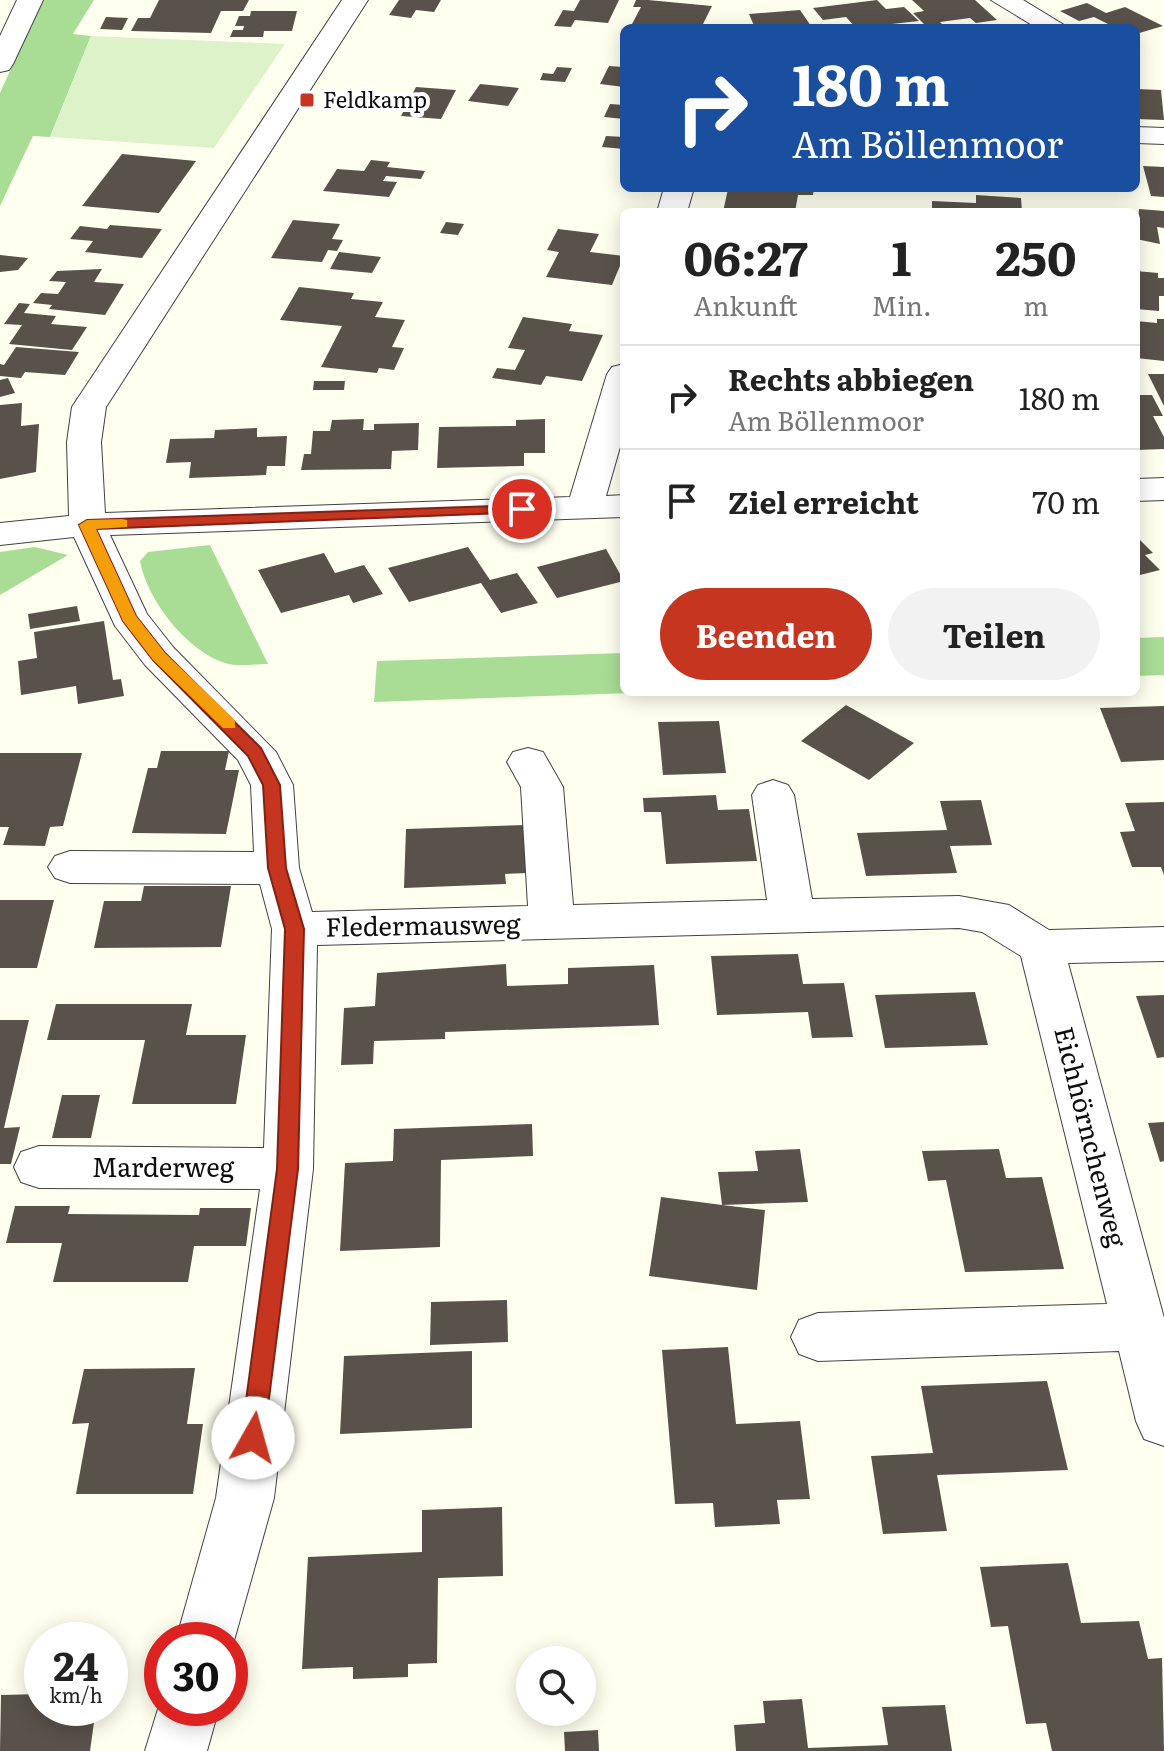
<!DOCTYPE html>
<html lang="de">
<head>
<meta charset="utf-8">
<style>
	body { margin:0; font-family:Literata,serif; background:#f2f2f2; color:#222; height:100vh; display:flex; flex-direction:column; font-size:30px; white-space:nowrap }
	* { box-sizing:border-box; margin:0 }
	p { font-size:26px; color:#767676 }
	.icon { flex:none; width:44px; height:44px; fill:none; stroke:currentColor; stroke-width:2; stroke-linecap:round; stroke-linejoin:round }
	.map { position:relative; flex:1; overflow:hidden }
	.sheet { position:absolute; left:620px; top:208px; width:520px; height:488px; display:flex; flex-direction:column; background:#fff; border-radius:12px; box-shadow:0 4px 20px #0003 }
	.sheet>* { flex:none }
	.top-card { position:absolute; left:620px; top:24px; width:520px; height:168px; border-radius:12px; box-shadow:0 4px 20px #0003; background:#1a4fa0; color:#fff; overflow:hidden }
	.tools { position:absolute; left:516px; top:1646px; display:grid; gap:16px }
	.tools a { display:grid; place-items:center; width:80px; height:80px; border-radius:50%; background:#fff; box-shadow:0 4px 20px #0003; font-size:40px }
	.speed { position:absolute; left:24px; top:1622px; display:flex; gap:16px; font-size:40px; font-weight:700; text-align:center }
	.speed>* { display:grid; place-content:center; width:104px; height:104px; border-radius:50%; background:#fff; box-shadow:0 4px 20px #0003; line-height:1 }
	.speed small { font-size:20px; font-weight:400 }
	.speed .limit { border:12px solid #d22; background:#fff; color:#111 }
	.pin { position:absolute; display:grid; place-items:center; width:68px; height:68px; color:#fff; margin:-34px; border:4px solid #fff; border-radius:50%; box-shadow:0 2px 8px #0007 }
	.me { position:absolute; width:88px; margin:-44px; rotate:7deg; stroke-linejoin:round; filter:drop-shadow(0 0 6px #0008) }
	.turn { display:flex; align-items:center; gap:28px; height:168px; padding:0 40px; font-size:36px }
	.turn .icon { width:104px; height:104px; stroke-width:2.5 }
	.turn b { display:block; font-size:56px; line-height:68px }
	.eta { display:flex; justify-content:space-evenly; align-items:center; height:136px; text-align:center }
	.eta b { font-size:48px; font-weight:700; line-height:56px }
	.button { display:flex; gap:16px; margin-top:auto; padding:16px 40px }
	.button a { flex:1; height:92px; border-radius:48px; background:#c5351f; color:#fff; font-size:32px; font-weight:700; line-height:92px; text-align:center }
	.button a+a { background:#f2f2f2; color:#222 }
	ul { padding:0; list-style:none }
	li { display:flex; align-items:center; gap:24px; height:104px; padding:0 40px; border-top:2px solid #e0e0e0 }
	li div { flex:1 }
	li b { display:block; font-size:30px }
	li em { font-style:normal }
	.map>svg:first-child { display:block }
	.forest { fill:#a9dd96 }
	.pitch { fill:#ddf2c9 }
	.building { fill:#58524a }
	.lines { fill:none; stroke-linecap:round; stroke-linejoin:round }
	.street-casing { stroke:#414141; stroke-width:2 }
	.street { fill:#fff; fill-rule:evenodd }
	.route { fill:#c5351f; stroke:#802214; stroke-width:2 }
	.slow { fill:#f59e0b }
	.poi-dot { fill:#c5351f; stroke:#fff; stroke-width:3 }
	.labels { text-anchor:middle; stroke-width:8; stroke-linejoin:round; paint-order:stroke }
	.far-poi-label { font-size:22px; fill:#0e0e0e; stroke:#fff; text-anchor:start }
	.street-label { font-size:26px; fill:#0e0e0e; stroke:#fff }
</style>
</head>
<body>
<div class="map">
<svg width="1164" height="1751" viewBox="0 0 1164 1751">
	<rect width="100%" height="100%" fill="#fffff0"/>
	<g class="forest">
		<path d="M42,0H94L73,34L91,36L50,137L33,136L0,206V93Z"/>
		<path d="M210,545L268,664C255,664 237,667 225,663C187,651 147,600 140,561L148,552Z"/>
		<path d="M35,547L68,555L0,595V552Z"/>
		<path d="M1164,637V675L1136,676V638Z"/>
		<path d="M624,653V692H660L374,702L377,661Z"/>
	</g>
	<path class="pitch" d="M91,36L285,44L214,148L50,137Z"/>
	<g class="building">
		<path d="M159,0H249L243,11H221L211,33L131,31L138,18H150Z"/>
		<path d="M399,0H441L434,12L416,10L411,18L389,15Z"/>
		<path d="M580,0H619L608,23L575,20L571,27L554,26L563,10L574,11Z"/>
		<path d="M636,0H648L712,6L701,28L658,27L632,24L641,7H633Z"/>
		<path d="M877,0L886,9L904,7L919,21L856,28L846,17L823,20L813,8Z"/>
		<path d="M912,0H975L997,20L976,23L970,18L940,22L944,26L928,28L913,13L924,11Z"/>
		<path d="M1087,3L1106,13L1125,7L1163,26L1136,34V28H1116L1094,17L1079,21L1060,11Z"/>
		<path d="M800,10L811,26L755,28L749,14Z"/>
		<path d="M251,11H297L292,31H264L263,37H230L233,30H243L244,26H235L239,16H250Z"/>
		<path d="M106,17L128,18L122,30L100,29Z"/>
		<path d="M609,66L624,67V87L600,84Z"/>
		<path d="M557,67L572,68L565,82L540,80L543,73L553,74Z"/>
		<path d="M480,84L519,88L508,106L468,101Z"/>
		<path d="M416,87L456,90L441,119L401,116Z"/>
		<path d="M1136,89L1161,90L1164,120L1136,119Z"/>
		<path d="M610,104L624,105V119L604,117Z"/>
		<path d="M606,136L624,137V149L602,147Z"/>
		<path d="M122,154L196,161L159,213L82,206Z"/>
		<path d="M371,160L390,162L387,167L425,171L421,179L386,176L383,181L397,182L389,197L323,191L337,169L364,171Z"/>
		<path d="M1143,166L1164,167V197L1151,196Z"/>
		<path d="M755,188H814L813,195H798L795,212H723L728,189L754,191Z"/>
		<path d="M976,195L1021,198L1022,211L932,212V201L976,203Z"/>
		<path d="M1139,209L1164,211V228L1157,227L1160,244L1136,239Z"/>
		<path d="M293,220L340,224L332,239L343,240L337,251L328,250L322,262L271,258Z"/>
		<path d="M446,222L464,224L458,235L440,233Z"/>
		<path d="M110,225L162,229L142,258L85,252L93,241L70,239L80,226L107,229Z"/>
		<path d="M558,229L599,234L590,252L624,256L612,285L546,277L559,252L547,250Z"/>
		<path d="M339,252L381,257L372,273L330,269Z"/>
		<path d="M0,255L28,258L18,270L0,272Z"/>
		<path d="M102,269L94,282L124,284L105,315L49,309L52,305L33,303L41,293L58,294L66,282L49,281L57,271Z"/>
		<path d="M1136,271L1158,273V278H1164V296H1159V311L1136,309Z"/>
		<path d="M299,287L354,293L351,299L383,302L375,317L405,320L392,347L404,348L394,370L379,368L377,373L321,367L342,326L280,320Z"/>
		<path d="M19,303L30,304L24,313L56,316L51,324L87,327L72,350L9,344L22,325L4,324Z"/>
		<path d="M523,317L572,324L569,331L603,335L582,381L546,376L541,385L492,378L497,368L515,370L525,350L508,348Z"/>
		<path d="M1157,319H1164V361L1136,358V321L1157,323Z"/>
		<path d="M16,347L79,352L65,375L25,372L21,378L0,376V364L4,365Z"/>
		<path d="M1148,374H1164V406Z"/>
		<path d="M8,378L15,393L0,397V380Z"/>
		<path d="M314,381H345L344,390H313Z"/>
		<path d="M1136,395H1152L1163,416H1153L1164,437V449L1136,450Z"/>
		<path d="M22,403L21,426L39,424L36,472L0,479V405Z"/>
		<path d="M364,419L363,430H374V424L419,423L418,450L392,451L391,469L301,470L304,454H311L313,431H330L332,420Z"/>
		<path d="M545,419V453H524V466L437,468L439,427L516,426V420Z"/>
		<path d="M257,428V437L287,436L285,466H267L266,475L189,478L191,462L166,463L170,439L214,438L215,430Z"/>
		<path d="M1136,536L1153,553L1145,555L1160,570L1136,576Z"/>
		<path d="M468,547L490,580L517,573L538,603L501,613L481,583L409,602L388,568Z"/>
		<path d="M606,549L624,581L557,598L537,567Z"/>
		<path d="M324,553L335,573L364,565L383,594L353,603L349,595L281,613L258,570Z"/>
		<path d="M77,606L80,621L30,629L28,614Z"/>
		<path d="M104,621L113,680L121,679L124,696L78,704L76,686L21,695L18,661L37,658L34,632Z"/>
		<path d="M846,705L914,743L869,780L801,741Z"/>
		<path d="M1164,706V760L1121,762L1100,708Z"/>
		<path d="M719,721L726,773L663,775L658,722Z"/>
		<path d="M161,751H229L225,770H239L226,834L132,833L148,768H157Z"/>
		<path d="M0,753H82L63,826L50,827L45,846L3,845L9,827H0Z"/>
		<path d="M716,795L718,810L749,809L757,861L666,864L661,812H644L643,798Z"/>
		<path d="M981,800L992,845L950,846L957,873L866,876L857,833L947,830L940,801Z"/>
		<path d="M1164,802V875L1161,867H1132L1120,832L1135,831L1125,803Z"/>
		<path d="M526,825L528,873L505,874L506,884L404,888L406,829Z"/>
		<path d="M144,886H231L221,947L94,948L104,901H141Z"/>
		<path d="M0,900H54L37,968H0Z"/>
		<path d="M798,954L803,984L844,983L853,1037L812,1038L808,1012L717,1015L711,956Z"/>
		<path d="M506,964L507,986L568,984V968L654,965L659,1025L445,1032V1039L374,1041L373,1064L341,1065L344,1008L375,1006L377,973Z"/>
		<path d="M975,992L988,1045L885,1048L875,995Z"/>
		<path d="M1164,995V1057L1157,1058L1136,996Z"/>
		<path d="M56,1004H192L186,1035H246L236,1104H132L145,1040H47Z"/>
		<path d="M0,1020H29L4,1128L20,1127L11,1164H0Z"/>
		<path d="M62,1095H100L91,1138H52Z"/>
		<path d="M1164,1122V1161L1160,1162L1148,1123Z"/>
		<path d="M532,1124L533,1156L441,1160L440,1247L340,1251L345,1163L393,1161L394,1129Z"/>
		<path d="M800,1149L808,1202L722,1205L765,1210L757,1290L649,1276L661,1197L722,1205L718,1172L758,1171L755,1151Z"/>
		<path d="M999,1149L1006,1178L1042,1177L1064,1269L965,1272L946,1180L928,1181L922,1151Z"/>
		<path d="M15,1206H70L68,1214L199,1215L200,1208H251L246,1246H194L188,1282H53L62,1243H6Z"/>
		<path d="M507,1300L508,1342L430,1345L431,1302Z"/>
		<path d="M728,1347L736,1424L800,1421L810,1499L777,1500L780,1524L715,1527L713,1503L675,1504L662,1350Z"/>
		<path d="M472,1351V1428L340,1434L344,1356Z"/>
		<path d="M195,1368L187,1424H203L193,1494H76L89,1423L72,1424L84,1369Z"/>
		<path d="M1047,1381L1068,1470L937,1475L947,1531L883,1534L871,1456L933,1453L921,1386Z"/>
		<path d="M502,1507L503,1576L438,1578L437,1663L408,1664V1677L353,1679V1667L302,1669L308,1557L422,1552V1510Z"/>
		<path d="M1068,1563L1081,1623L1139,1621L1148,1659L1162,1658L1164,1751H1052L1046,1723L1026,1724L1008,1626L991,1627L980,1567Z"/>
		<path d="M42,1694V1708H96L90,1751H0L1,1695Z"/>
		<path d="M802,1699L808,1748L888,1745L882,1707L945,1705L952,1751H736L734,1725L765,1723L763,1701Z"/>
		<path d="M598,1730L599,1751H565L564,1732Z"/>
	</g>
	<g class="lines">
		<g class="street-casing">
			<g id="street">
				<path d="M17,0H43L13,64L9,70L0,72V36Z"/>
				<path d="M342,0H368L106,407L101,442L105,513L570,497L607,374L612,367L624,364V433L606,496L624,495V517L110,535L147,614L173,647L276,752L293,785L299,868L312,912L528,906L521,787L507,762L513,752L528,748L543,752L563,787L573,905L767,900L752,795L758,785L773,780L788,785L794,795L812,899L959,896L1009,905L1049,930L1164,927V961L1068,963L1164,1318V1446L1144,1439L1136,1421L1119,1351L818,1361L799,1354L791,1337L799,1320L818,1313L1107,1304L1021,956L982,932L959,928L317,945L313,1169L274,1498L230,1655V1640H176L216,1498L260,1189L39,1188L21,1182L14,1167L21,1152L39,1146L264,1148L272,929L260,884L70,883L55,878L48,867L55,856L70,851L254,852L251,785L238,760L145,665L115,626L74,537L0,545V523L69,516L67,442L72,407Z"/>
				<path d="M991,0H1023L1069,28H1037Z"/>
				<path d="M1136,127L1164,128V144L1136,143Z"/>
				<path d="M664,188H694L687,212H657Z"/>
				<path d="M1164,478V500L1136,501V479Z"/>
				<path d="M162,1696V1708H219L207,1751H145Z"/>
			</g>
		</g>
		<use href="#street" class="street"/>
	</g>
	<path class="route" d="M522,505L528,506V512L96,529L136,616L165,653L261,748L280,785L286,868L304,929L298,1169L264,1438L261,1446L253,1449L245,1446L241,1438L277,1169L285,929L268,868L263,785L248,756L153,660L123,621L79,525L87,520Z"/>
	<path class="slow" d="M122,519L127,520V527L96,529L136,616L165,653L235,720V728H223L153,660L123,621L79,525L87,520Z"/>
	<rect class="poi-dot" x="299" y="92" width="16" height="16" rx="4"/>
	<g class="labels">
		<g class="far-poi-label">
			<text x="323" y="108">Feldkamp</text>
		</g>
		<g class="street-label">
			<text transform="translate(423 926) rotate(-1)" y="9">Fledermausweg</text>
			<text transform="translate(1090 1137) rotate(76)" y="9">Eichhörnchenweg</text>
			<text x="163" y="1177">Marderweg</text>
		</g>
	</g>
</svg>
<div class="tools">
<a><svg class="icon" aria-label="search" viewBox="0 0 24 24"><circle cx="10" cy="10" r="6"/><path d="M15 15l6 6"/></svg></a>
</div>
<div class="speed"><div>24<small>km/h</small></div><div class="limit">30</div></div>
<div class="pin" style="left:522px;top:509px;background:#d93025"><svg class="icon" aria-label="arrive" viewBox="0 0 24 24"><path d="M6 21V4h12l-3 4 3 4H6"/></svg></div>
<svg class="me" style="left:253px;top:1438px" viewBox="-20 -20 40 40"><circle r="19" fill="#fff"/><path d="M0-13L10 11 0 6-10 11z" fill="#c5351f"/></svg>
<div class="top-card">
<div class="turn"><svg class="icon" aria-label="right" viewBox="0 0 24 24"><path d="M7 20v-9h11M14 6l5 5-5 5"/></svg><div><b>180 m</b>Am Böllenmoor</div></div>
</div>
<section class="sheet">
<div class="eta">
<div><b>06:27</b><p>Ankunft</p></div>
<div><b>1</b><p>Min.</p></div>
<div><b>250</b><p>m</p></div>
</div>
<ul>
<li><svg class="icon" aria-label="right" viewBox="0 0 24 24"><path d="M7 20v-9h11M14 6l5 5-5 5"/></svg><div><b>Rechts abbiegen</b><p>Am Böllenmoor</p></div><em>180 m</em></li>
<li><svg class="icon" aria-label="arrive" viewBox="0 0 24 24"><path d="M6 21V4h12l-3 4 3 4H6"/></svg><div><b>Ziel erreicht</b></div><em>70 m</em></li>
</ul>
<div class="button"><a>Beenden</a><a>Teilen</a></div>
</section>
</div>
</body>
</html>
